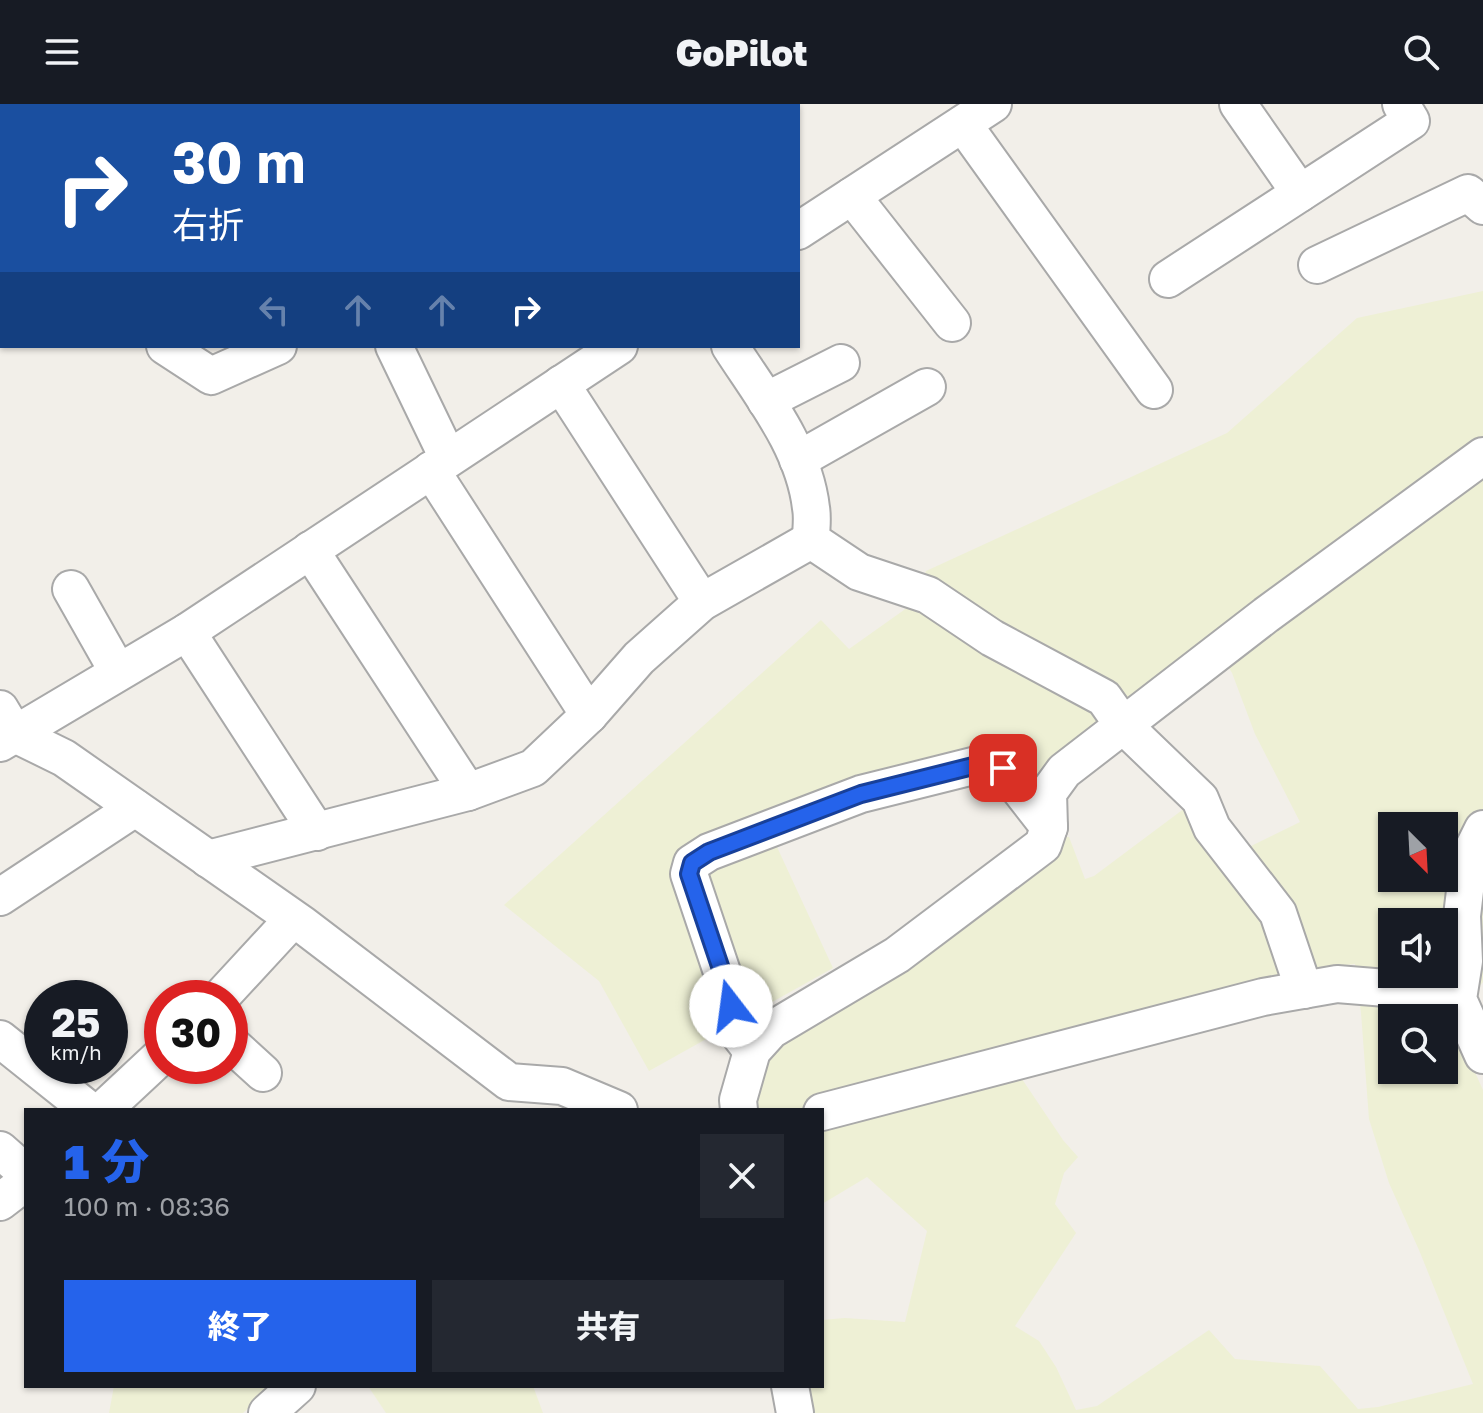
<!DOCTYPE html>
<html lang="ja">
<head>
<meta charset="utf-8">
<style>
	body { margin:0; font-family:"Golos Text","Noto Sans JP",sans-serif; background:#242831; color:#f1f3f6; height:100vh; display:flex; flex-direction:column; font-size:30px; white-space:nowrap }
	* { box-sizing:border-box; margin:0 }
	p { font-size:26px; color:#9ea1a6 }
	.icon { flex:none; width:44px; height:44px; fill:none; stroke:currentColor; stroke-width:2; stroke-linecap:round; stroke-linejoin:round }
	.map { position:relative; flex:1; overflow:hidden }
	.details { position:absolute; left:24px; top:1004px; width:800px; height:280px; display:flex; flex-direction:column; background:#171b24; border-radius:0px; box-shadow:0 2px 6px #0004 }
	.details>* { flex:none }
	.guide { position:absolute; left:0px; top:0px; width:800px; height:244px; box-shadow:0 2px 6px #0004; background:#1a4fa0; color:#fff; overflow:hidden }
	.needle { width:52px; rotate:156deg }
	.tools { position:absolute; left:1378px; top:708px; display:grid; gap:16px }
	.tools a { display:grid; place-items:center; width:80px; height:80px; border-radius:0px; background:#171b24; box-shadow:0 2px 6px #0004; font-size:40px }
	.speed { position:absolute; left:24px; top:876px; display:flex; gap:16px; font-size:40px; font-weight:700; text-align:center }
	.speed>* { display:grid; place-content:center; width:104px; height:104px; border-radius:50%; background:#171b24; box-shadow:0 2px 6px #0004; line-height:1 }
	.speed small { font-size:20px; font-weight:400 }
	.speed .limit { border:12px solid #d22; background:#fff; color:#111 }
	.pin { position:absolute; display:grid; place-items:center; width:68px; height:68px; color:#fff; margin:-34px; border-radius:16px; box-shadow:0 4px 12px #0006 }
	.me { position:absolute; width:88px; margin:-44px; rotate:345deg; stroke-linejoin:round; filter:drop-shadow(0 0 6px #0008) }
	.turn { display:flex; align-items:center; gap:28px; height:168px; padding:0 40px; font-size:36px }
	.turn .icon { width:104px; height:104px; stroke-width:2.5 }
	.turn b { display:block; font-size:56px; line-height:68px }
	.lanes { display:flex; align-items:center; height:76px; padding:0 40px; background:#0003; justify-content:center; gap:40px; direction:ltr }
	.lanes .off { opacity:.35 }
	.round { display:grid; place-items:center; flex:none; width:84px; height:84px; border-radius:0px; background:#242831 }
	.headline { display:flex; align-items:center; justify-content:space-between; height:136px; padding:0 40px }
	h1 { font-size:48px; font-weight:800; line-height:60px; color:#2563eb }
	.action { display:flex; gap:16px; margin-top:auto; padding:16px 40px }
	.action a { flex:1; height:92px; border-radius:0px; background:#2563eb; color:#fff; font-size:32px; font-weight:800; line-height:92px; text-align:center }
	.action a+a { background:#242831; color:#f1f3f6 }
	header { display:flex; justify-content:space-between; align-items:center; height:104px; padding:0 40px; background:#171b24; font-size:36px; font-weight:800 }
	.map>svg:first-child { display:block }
	.farmland { fill:#eef0d5; fill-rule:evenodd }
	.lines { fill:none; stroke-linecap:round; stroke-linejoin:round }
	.minor-casing { stroke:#a9a9a9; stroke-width:40 }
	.minor { stroke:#fff; stroke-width:36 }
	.route-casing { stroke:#184099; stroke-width:20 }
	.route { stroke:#2563eb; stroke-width:14 }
</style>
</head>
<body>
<header><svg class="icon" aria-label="menu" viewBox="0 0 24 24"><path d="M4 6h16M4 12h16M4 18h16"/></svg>GoPilot<svg class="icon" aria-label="search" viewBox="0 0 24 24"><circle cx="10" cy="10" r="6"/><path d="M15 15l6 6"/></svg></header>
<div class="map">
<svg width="1483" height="1309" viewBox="0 0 1483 1309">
	<rect width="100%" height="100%" fill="#f2efe9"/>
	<g class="farmland">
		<path d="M1483,187V878L1444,925L1464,944L1483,986V1309H809L804,1282H822V1216L845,1214L905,1218L927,1127L867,1073L822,1100V1006H752L751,992L773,942L1064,733H1069L1085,775L1094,772L1189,701L1249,743L1300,718L1255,630L1232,569L1213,538L1041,681L1000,641L873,674L765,717L833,864L649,967L599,877L504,801L821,516L849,545L911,501L926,467L1227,329L1357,214ZM1392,722H1444V774H1392ZM1392,818H1444V870H1392ZM1355,860L1361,909L1369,1015L1389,1079L1419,1146L1473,1280L1378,1303L1358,1305L1320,1262L1235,1255L1209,1226L1097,1302L1076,1306L1056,1263L1039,1237L1015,1222L1076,1129L1055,1100L1064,1069L1078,1053L1063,1036L1022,975L1014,944L1315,864ZM1392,914H1444V966H1392Z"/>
		<path d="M114,1282H272L243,1309H109Z"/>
		<path d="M368,1282H533L543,1309H386Z"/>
	</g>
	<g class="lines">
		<g class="minor-casing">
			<g id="minor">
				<path d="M211,0L213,2"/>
				<path d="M477,0L479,2"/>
				<path d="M1238,0L1300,89"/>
				<path d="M325,2L327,0"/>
				<path d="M665,2V0"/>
				<path d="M963,20L1154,286"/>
				<path d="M852,92L952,219"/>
				<path d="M798,127L993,0"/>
				<path d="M0,132L2,133"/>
				<path d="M1317,161L1468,89L1483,102"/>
				<path d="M1168,175L1411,17L1401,0"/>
				<path d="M165,242L211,272L278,242"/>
				<path d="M394,242L448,354"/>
				<path d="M730,242C762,292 804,343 811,404C813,414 811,425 811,436L859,468L928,491L992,534L1104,594L1123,621L1200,695L1212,724L1278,809L1304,886"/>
				<path d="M561,280L702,498"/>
				<path d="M766,297L841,259"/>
				<path d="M798,356L927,283"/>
				<path d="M431,366L589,611"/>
				<path d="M310,446L468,688"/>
				<path d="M71,485L118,568"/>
				<path d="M187,528L317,728"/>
				<path d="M0,605L15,630L64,654L303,821L509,978L562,982L619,1006"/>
				<path d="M0,639L187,528L619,242"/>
				<path d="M1483,725L1469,753L1462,812L1464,857L1458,895L1483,951"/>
				<path d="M208,755L468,688L533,664L589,611L639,554L702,498L811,436"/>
				<path d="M0,793L135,704"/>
				<path d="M220,894L293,815"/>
				<path d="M0,935L89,1006"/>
				<path d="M230,939L263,969"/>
				<path d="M752,947L732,921L731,902L723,871L689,770L692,759L709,748L861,690L985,659L1003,664L1049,723"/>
				<path d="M103,1006L162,951"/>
				<path d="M739,1006L738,996L752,947L771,926L897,851L1043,741L1049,723L1048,689L1064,667L1266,511L1483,352"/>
				<path d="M822,1008L1263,893L1337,880L1411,886L1458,895"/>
				<path d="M0,1046L26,1069"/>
				<path d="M0,1098L26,1078"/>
				<path d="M790,1282L795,1309"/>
				<path d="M267,1309L297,1282"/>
			</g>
		</g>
		<use href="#minor" class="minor"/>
	</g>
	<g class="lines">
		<g class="route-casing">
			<path id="route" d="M731,902L723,871L689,770L692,759L709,748L861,690L985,659L1003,664"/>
		</g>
		<use href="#route" class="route"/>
	</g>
</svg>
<div class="tools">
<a><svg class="needle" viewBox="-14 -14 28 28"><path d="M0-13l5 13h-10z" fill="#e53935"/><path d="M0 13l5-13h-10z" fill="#9ea1a6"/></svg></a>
<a><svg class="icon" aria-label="sound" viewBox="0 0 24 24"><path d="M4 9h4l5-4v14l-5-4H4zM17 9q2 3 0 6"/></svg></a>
<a><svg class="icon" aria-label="search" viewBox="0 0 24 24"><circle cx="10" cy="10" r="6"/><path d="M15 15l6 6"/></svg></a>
</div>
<div class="speed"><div>25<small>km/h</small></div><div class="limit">30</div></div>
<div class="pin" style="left:1003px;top:664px;background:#d93025"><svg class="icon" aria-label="arrive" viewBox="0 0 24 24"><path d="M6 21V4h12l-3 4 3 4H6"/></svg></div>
<svg class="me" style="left:731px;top:902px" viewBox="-20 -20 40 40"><circle r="19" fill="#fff"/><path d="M0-13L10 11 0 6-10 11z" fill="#2563eb"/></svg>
<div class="guide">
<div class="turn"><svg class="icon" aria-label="right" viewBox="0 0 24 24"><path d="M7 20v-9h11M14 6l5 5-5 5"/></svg><div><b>30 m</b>右折</div></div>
<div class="lanes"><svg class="icon off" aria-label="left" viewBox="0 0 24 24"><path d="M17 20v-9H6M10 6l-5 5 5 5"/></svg><svg class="icon off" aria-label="ahead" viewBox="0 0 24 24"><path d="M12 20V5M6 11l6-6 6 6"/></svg><svg class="icon off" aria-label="ahead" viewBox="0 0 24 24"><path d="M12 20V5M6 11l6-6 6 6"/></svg><svg class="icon" aria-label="right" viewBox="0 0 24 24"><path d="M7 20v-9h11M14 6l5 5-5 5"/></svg></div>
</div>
<section class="details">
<div class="headline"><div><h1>1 分</h1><p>100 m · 08:36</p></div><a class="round"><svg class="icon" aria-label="close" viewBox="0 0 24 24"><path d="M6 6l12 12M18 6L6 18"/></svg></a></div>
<div class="action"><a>終了</a><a>共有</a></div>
</section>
</div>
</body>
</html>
